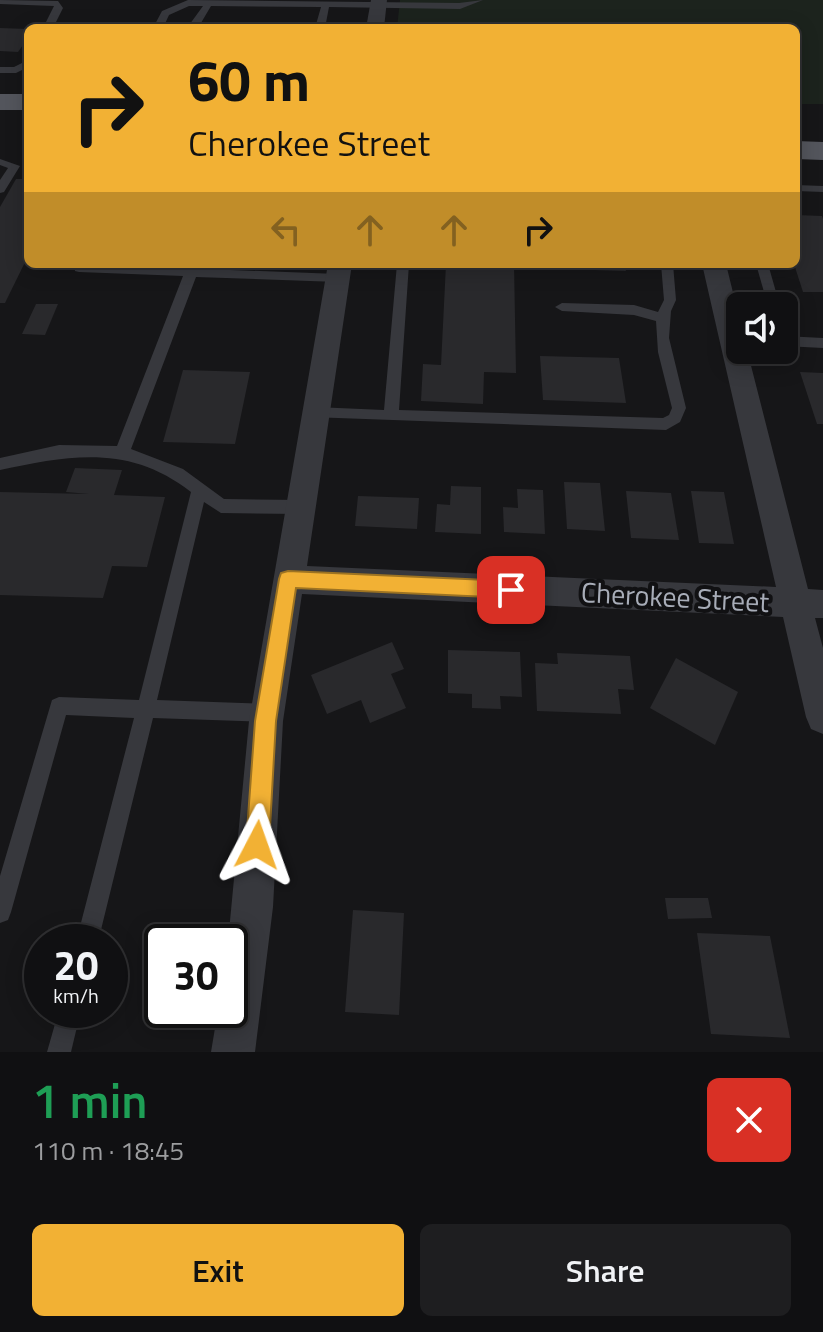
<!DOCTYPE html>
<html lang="en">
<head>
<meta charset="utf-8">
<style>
	body { margin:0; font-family:"Titillium Web",sans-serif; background:#1e1e20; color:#f1f3f6; height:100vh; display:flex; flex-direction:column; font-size:30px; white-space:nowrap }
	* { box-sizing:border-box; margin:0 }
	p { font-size:26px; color:#9c9d9f }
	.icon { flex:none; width:44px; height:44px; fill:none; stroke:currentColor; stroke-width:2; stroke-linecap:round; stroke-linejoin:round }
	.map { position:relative; height:1052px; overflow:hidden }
	.panel { display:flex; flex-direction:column; background:#101012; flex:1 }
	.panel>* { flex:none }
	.top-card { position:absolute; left:24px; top:24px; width:776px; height:244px; border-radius:12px; box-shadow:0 4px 20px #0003,0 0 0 2px #303032; background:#f2b134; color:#111; overflow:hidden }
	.tools { position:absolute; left:726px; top:292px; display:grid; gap:16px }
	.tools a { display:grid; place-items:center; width:72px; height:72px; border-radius:12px; background:#101012; box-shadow:0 4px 20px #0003,0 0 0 2px #303032; font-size:40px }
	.speed { position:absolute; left:24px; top:924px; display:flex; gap:16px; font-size:40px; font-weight:700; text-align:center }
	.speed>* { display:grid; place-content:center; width:104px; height:104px; border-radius:50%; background:#101012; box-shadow:0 4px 20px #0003,0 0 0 2px #303032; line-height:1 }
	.speed small { font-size:20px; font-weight:400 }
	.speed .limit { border:4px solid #111; border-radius:12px; background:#fff; color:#111 }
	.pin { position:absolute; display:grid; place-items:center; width:68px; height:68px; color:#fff; margin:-34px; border-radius:16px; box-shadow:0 4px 12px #0006 }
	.me { position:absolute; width:88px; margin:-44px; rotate:4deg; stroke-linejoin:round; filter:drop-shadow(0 0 6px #0008) }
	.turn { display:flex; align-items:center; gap:28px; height:168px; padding:0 32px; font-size:36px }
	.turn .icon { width:104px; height:104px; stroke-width:2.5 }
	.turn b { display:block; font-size:56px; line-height:68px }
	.lanes { display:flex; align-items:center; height:76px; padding:0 32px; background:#0003; justify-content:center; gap:40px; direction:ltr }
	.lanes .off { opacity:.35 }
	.round { display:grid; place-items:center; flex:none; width:84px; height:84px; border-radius:12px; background:#1e1e20 }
	.head { display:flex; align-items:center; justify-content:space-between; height:136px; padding:0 32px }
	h1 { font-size:48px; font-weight:600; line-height:60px; color:#1e9e55 }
	.action { display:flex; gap:16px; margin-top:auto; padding:16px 32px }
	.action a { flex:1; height:92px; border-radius:12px; background:#f2b134; color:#111; font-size:32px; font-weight:600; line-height:92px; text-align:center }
	.action a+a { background:#1e1e20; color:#f1f3f6 }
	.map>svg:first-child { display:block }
	.green { fill:#1c231d }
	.building { fill:#29292c }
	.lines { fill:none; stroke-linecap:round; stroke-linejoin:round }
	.lane { fill:#37383d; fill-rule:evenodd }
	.street { fill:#37383d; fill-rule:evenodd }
	.primary { fill:#53555c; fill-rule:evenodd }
	.route { fill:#f2b134; stroke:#9d7322; stroke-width:2 }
	.labels { text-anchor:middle; stroke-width:8; stroke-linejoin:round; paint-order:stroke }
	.street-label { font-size:28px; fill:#a8adb8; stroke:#111113 }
</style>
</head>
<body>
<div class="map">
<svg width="823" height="1052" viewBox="0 0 823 1052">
	<rect width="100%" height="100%" fill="#161618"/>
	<path class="green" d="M400,0H823V104H796V28H397Z"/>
	<g class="building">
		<path d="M215,22L287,23L286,28H213Z"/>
		<path d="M0,28L28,29V38L18,52L0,51Z"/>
		<path d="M16,179H28V256L5,303H0V207Z"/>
		<path d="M796,215L822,216L823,219V292H803L794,264Z"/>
		<path d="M446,264H514L516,373L484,372L483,404L421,401L423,364L441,365Z"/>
		<path d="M529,264H624L626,271L529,268Z"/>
		<path d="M36,304H58L45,335L22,334Z"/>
		<path d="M540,356L619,358L626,403L543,400Z"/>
		<path d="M183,370L250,372L235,444L163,442Z"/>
		<path d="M800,372L823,373V424H817Z"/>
		<path d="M75,468L122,470L114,495L165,497L147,567L112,566L103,598L0,595V492L89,494L66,492Z"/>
		<path d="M564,482L600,483L605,531L567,529Z"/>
		<path d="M451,486L481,487V534L435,532L437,504L450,505Z"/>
		<path d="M517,489L543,490L545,534L504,532L503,507L518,508Z"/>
		<path d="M626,491L671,493L679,540L631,538Z"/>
		<path d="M691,491L724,492L734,544L699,543Z"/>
		<path d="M358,496L419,498L417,529L355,526Z"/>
		<path d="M392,642L404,669L391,674L406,708L370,723L361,700L327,714L311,675Z"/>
		<path d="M448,650L520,652L522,697L500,696L501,709L472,708V694L448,693Z"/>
		<path d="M557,653L630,656L634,690L618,689L621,714L537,711L535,663L558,664Z"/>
		<path d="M676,658L738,692L715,745L650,708Z"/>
		<path d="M665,898H708L712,918L668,919Z"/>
		<path d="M353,910L404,913L399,1015L345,1012Z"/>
		<path d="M697,933L770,936L790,1038L711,1034Z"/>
	</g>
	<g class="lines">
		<g class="lane">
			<path d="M0,0L58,1L63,8L53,28H43L54,6L0,4Z"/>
			<path d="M188,0L459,3L483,0L460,9L329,7L325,28H315L321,7L211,6L198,28H187L203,6H189L169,15L163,28H153L162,11Z"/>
			<path d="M28,60V67L16,73H0V67H14Z"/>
			<path d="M0,159L20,166L4,192L0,193V180L8,168L0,165Z"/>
			<path d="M796,185L823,186V192L796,191Z"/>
			<path d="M74,264L338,274L344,278L338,282L196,277L131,449L183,469L224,499L300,500L306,502L308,507L306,512L300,514L221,513L204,502L157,700L267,704L274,707L276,713L274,719L267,722L153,718L98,942H76L134,718L66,715L11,912L8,920L0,923V876L52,700L59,697L139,700L191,492C130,444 70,455 0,470V458L59,445L117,446L183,276L79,272L75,271Z"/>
			<path d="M397,264H409L399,410L663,418L669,415L672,408L658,352L656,321L634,315L562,311L555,307L562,303L634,305L658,312L664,300L661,264H673L676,300L671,311L669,338L686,408L680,422L666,430L310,417L308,413L315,407L384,410Z"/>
			<path d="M756,264H768L780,306H768Z"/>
			<path d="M784,336L823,338V348L784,346Z"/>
			<path d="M59,1010H81L71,1052H47Z"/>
		</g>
		<g class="street">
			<path d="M371,0H387L384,28H366Z"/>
			<path d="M328,264H352L307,566L776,587L702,264H726L740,321V350H747L808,589L823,590V618H815L823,648V734L811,729L806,717L783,617L302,594L283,721L273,907L255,1052H211L218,1010H230L228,942L249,721Z"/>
		</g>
		<g class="primary">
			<rect x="0" y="94" width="28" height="16"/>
			<path d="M796,141L823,142V160L796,159Z"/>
		</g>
	</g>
	<path class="route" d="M288,571L511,581L517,584L520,590L517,596L511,598L296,588L276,721L269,845L265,853L257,857L249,853L246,845L255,721L279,579L281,573Z"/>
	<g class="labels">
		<g class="street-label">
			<text transform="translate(675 597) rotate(3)" y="10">Cherokee Street</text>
		</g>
	</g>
</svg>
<div class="tools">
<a><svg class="icon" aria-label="sound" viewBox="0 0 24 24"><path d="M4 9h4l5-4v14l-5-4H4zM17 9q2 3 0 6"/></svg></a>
</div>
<div class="speed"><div>20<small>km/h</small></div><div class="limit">30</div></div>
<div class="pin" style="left:511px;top:590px;background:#d93025"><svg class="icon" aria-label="arrive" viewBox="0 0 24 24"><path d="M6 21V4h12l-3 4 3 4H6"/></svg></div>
<svg class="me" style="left:257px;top:845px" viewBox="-20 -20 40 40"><path d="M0-17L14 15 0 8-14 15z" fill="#f2b134" stroke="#fff" stroke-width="4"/></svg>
<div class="top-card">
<div class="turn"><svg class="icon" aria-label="right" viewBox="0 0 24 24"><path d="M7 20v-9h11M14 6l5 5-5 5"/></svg><div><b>60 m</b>Cherokee Street</div></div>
<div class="lanes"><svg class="icon off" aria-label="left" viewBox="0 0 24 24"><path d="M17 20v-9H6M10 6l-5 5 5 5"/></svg><svg class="icon off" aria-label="ahead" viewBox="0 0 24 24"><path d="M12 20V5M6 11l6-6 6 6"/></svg><svg class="icon off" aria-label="ahead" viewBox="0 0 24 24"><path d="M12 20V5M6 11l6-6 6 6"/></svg><svg class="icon" aria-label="right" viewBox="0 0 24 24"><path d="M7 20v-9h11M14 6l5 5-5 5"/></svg></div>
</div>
</div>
<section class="panel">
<div class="head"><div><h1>1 min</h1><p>110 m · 18:45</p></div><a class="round" style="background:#d93025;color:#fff"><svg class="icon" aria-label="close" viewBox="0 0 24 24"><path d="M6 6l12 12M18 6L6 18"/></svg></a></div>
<div class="action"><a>Exit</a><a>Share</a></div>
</section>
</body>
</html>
